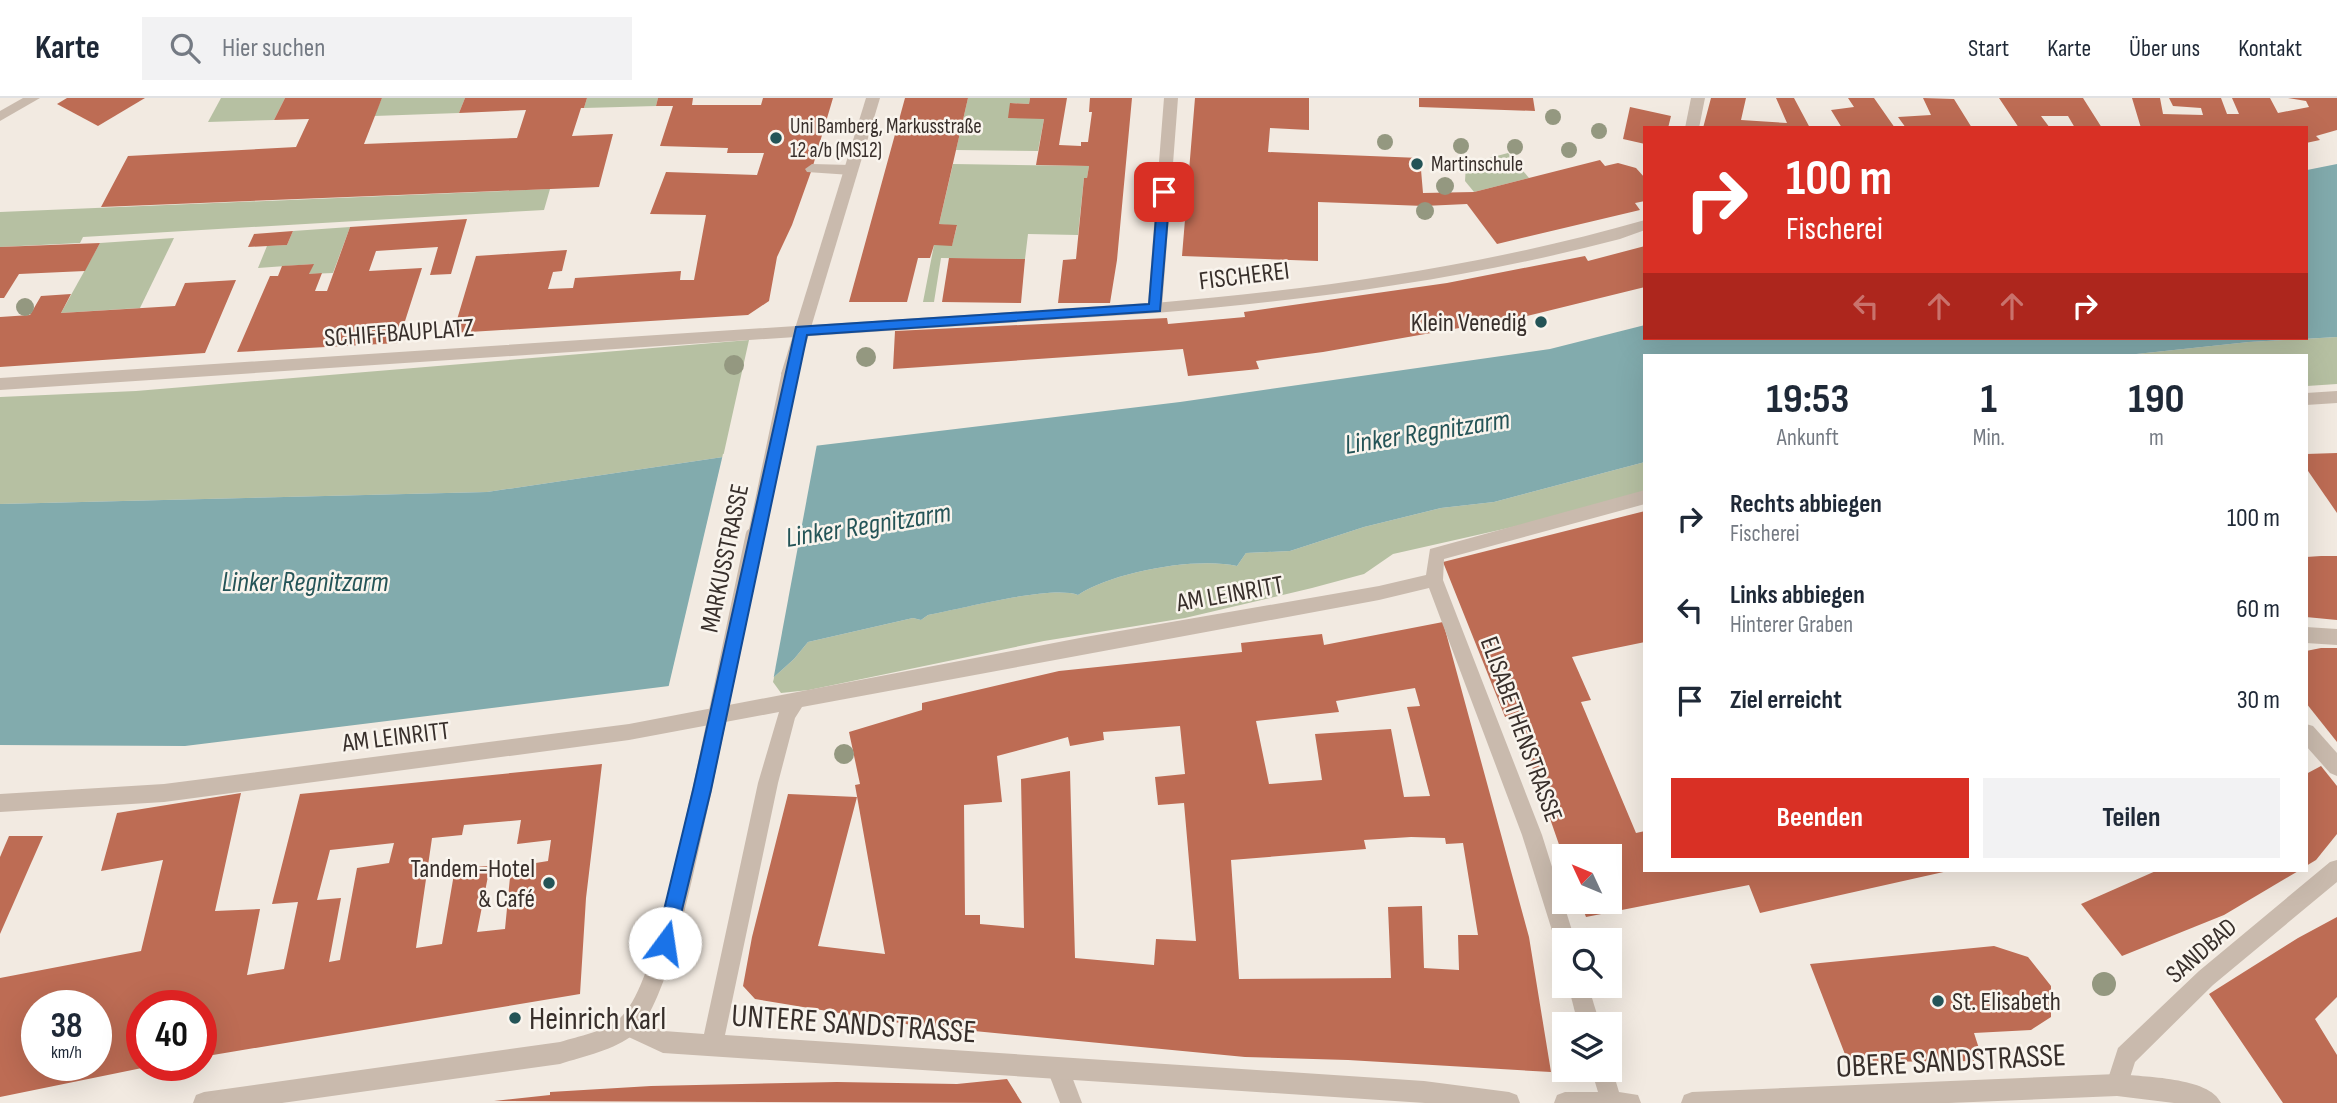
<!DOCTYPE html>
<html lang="de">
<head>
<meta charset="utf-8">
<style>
	body { margin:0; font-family:"Sofia Sans Condensed",sans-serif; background:#f2f2f3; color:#1f2937; height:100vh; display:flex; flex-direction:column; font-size:26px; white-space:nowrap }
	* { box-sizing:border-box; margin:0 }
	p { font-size:23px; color:#747a83 }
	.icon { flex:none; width:38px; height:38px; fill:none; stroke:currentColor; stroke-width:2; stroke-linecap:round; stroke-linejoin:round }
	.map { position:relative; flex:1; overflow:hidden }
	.side { position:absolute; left:1643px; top:256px; width:665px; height:518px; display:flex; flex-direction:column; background:#fff; border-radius:0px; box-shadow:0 7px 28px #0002 }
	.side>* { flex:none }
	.top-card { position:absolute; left:1643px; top:28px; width:665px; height:214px; border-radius:0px; box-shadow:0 7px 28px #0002; background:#d93025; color:#fff; overflow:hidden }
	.needle { width:46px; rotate:314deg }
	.buttons { position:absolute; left:1552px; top:746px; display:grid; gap:14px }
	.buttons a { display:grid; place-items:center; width:70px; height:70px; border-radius:0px; background:#fff; box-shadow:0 7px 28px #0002; font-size:35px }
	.speed { position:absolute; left:21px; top:892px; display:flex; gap:14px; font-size:35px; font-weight:700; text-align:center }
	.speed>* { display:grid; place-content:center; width:91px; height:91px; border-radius:50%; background:#fff; box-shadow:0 7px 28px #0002; line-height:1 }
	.speed small { font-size:18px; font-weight:400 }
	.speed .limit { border:10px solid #d22; background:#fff; color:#111 }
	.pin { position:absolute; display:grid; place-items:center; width:60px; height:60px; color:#fff; margin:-30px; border-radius:14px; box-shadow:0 4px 10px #0006 }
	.me { position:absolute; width:77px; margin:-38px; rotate:14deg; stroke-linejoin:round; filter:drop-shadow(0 0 5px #0008) }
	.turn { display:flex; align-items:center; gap:24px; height:147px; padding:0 28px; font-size:32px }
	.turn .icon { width:91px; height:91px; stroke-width:2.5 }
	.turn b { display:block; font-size:49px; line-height:60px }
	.lanes { display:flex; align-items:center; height:66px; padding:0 28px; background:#0003; justify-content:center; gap:35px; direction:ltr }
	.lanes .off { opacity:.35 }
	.eta { display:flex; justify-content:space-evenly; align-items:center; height:119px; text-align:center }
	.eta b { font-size:42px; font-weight:700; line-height:49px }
	.cta { display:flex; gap:14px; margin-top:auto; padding:14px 28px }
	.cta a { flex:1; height:80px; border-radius:0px; background:#d93025; color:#fff; font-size:28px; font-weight:700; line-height:80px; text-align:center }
	.cta a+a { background:#f2f2f3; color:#1f2937 }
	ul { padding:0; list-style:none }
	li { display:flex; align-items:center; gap:21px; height:91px; padding:0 28px }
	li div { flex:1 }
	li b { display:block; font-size:26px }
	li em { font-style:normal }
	header { display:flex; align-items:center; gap:42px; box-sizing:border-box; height:98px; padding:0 35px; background:#fff; border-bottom:2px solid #e0e1e3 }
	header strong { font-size:33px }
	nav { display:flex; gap:38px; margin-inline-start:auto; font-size:24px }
	.search { width:490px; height:63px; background:#f2f2f3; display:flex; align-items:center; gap:18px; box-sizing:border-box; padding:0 24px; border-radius:0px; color:#747a83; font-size:26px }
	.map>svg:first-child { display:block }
	.green { fill:#b6c0a2 }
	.water { fill:#82abad }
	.pier { fill:#f2eae1 }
	.building { fill:#bd6c54; fill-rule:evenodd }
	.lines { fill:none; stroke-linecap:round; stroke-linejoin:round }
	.service { fill:#c9baad; fill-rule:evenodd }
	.minor { fill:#c9baad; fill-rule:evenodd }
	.tertiary { fill:#c9baad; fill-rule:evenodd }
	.tertiary-bridge-far1 { stroke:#c9baad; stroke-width:15 }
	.tertiary-bridge { stroke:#c9baad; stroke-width:19 }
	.tree { fill:#949880 }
	.route { fill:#1a73e8; stroke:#114b97; stroke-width:2 }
	.poi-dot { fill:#245457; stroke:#f9f4ed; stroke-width:2.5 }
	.labels { text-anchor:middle; stroke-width:5; stroke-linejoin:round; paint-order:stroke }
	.far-poi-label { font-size:21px; fill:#382f2b; stroke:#f9f4ed; text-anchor:start }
	.street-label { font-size:26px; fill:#382f2b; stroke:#f9f4ed }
	.poi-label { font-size:26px; fill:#382f2b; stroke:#f9f4ed; text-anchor:end }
	.water-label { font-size:28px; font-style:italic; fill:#245457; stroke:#f9f4ed }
	.near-poi-label { font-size:32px; fill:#382f2b; stroke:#f9f4ed; text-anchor:start }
	.near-street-label { font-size:32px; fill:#382f2b; stroke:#f9f4ed }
</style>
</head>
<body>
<header>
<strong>Karte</strong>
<div class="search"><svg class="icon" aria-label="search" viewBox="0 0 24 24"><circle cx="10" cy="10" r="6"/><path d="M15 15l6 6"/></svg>Hier suchen</div>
<nav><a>Start</a><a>Karte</a><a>Über uns</a><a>Kontakt</a></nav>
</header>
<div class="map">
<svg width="2337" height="1005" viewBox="0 0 2337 1005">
	<rect width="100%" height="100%" fill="#f2eae1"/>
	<g class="green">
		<path d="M221,0H285L274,22L208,24Z"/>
		<path d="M382,0H465L459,15L374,18Z"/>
		<path d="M587,0H658L656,8L584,10Z"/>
		<path d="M968,0H1030L1029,6L1011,5L1044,21L1038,53L956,52Z"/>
		<path d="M1508,55L1529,80L1474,94L1465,83L1466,66Z"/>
		<path d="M953,66L1089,68L1087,80H1084L1078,137L1028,136L1025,161L941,160L934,204H923L934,147H952L957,128L939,126Z"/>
		<path d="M550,91L544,112L83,139L80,145L0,149V114Z"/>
		<path d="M350,129L333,175L309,176L313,166L258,170L267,148L287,147L293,133Z"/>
		<path d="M174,140L140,210L61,215L100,145Z"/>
		<path d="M2337,239V286L2307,288L2306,257H2127L2249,244Z"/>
		<path d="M749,242L723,359L487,394L0,406V299L136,293Z"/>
		<path d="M1645,364V394L1566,417L1393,456L1364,476L1312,490L1185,520L1044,543L809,592L781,595L773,584L774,579L794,561L808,544L913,520L921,522L928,517C960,511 1051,487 1078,497C1113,474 1195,459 1237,468L1246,455L1290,453L1364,429L1441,410L1494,404Z"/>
	</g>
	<path class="water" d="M2337,66V239L2249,244L2127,257H1645V364L1494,404L1441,410L1364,429L1290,453L1246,455L1237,468C1195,459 1113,474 1078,497C1051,487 961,511 928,517L921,522L913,520L808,544L794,561L774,579L669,588L185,648L0,647V406L487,394L723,359L1180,304L1550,251L1645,227V240H2306L2307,72Z"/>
	<path class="pier" d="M817,346L773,583L668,591L723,356Z"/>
	<g class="building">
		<path d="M67,0H145L98,28L57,6Z"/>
		<path d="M285,0H382L364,46L517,40L526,12L459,15L465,0H587L584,10H581L572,38L613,36L599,89L101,109L128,58L296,49L309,21L274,22Z"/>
		<path d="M658,0H693L692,7H761L763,0H833L812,71L792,127L777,159L769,203L748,217L453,235L476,158L567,152L562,173L553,174L548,191L573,190L575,180L681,173L680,182H694L706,117L650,116L666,74L757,77L764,55H727L728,50L660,48L673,8H656Z"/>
		<path d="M905,0H968L939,126L957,127L952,148L934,147L930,160H918L907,204H849Z"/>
		<path d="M1030,0H1067L1059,47L1081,48V44H1088L1092,14H1089L1090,0H1132L1117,162L1110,205H1058L1063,162L1076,161L1084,80H1087L1089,68L1036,67L1044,21L1008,20L1010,5L1029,6Z"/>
		<path d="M1195,0H1309V32L1270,30L1268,54L1420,60L1423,95L1474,94L1600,62L1605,68L1618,65L1636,70L1645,80V103L1635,105L1640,112L1497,146L1467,106L1424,108L1318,104V163L1182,158Z"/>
		<path d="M1419,0H1533L1535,13L1419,9Z"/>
		<path d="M1711,0H1746L1741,22L1787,25L1776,0H1794L1810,30H1703Z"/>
		<path d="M1848,0H1874L1895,30H1842L1831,12L1854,9Z"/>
		<path d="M1923,0L1954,1L1972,30H1906L1898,19L1931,17Z"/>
		<path d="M1999,0H2083L2102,30H2075L2068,18H2041L2050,30H2019Z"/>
		<path d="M2132,0H2160L2163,16L2203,17L2201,10L2173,8L2169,0H2221L2227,16H2239L2232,0H2270L2278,15L2309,9L2306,3L2288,0H2337V32L2316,38L2320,42L2306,45V30H2141Z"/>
		<path d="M1630,9L1671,18L1668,30H1645V46L1623,41Z"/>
		<path d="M467,121L451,176L430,177L438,149L376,153L369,173L422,170L398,245L237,254L270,178H278L282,168L314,166L309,176L322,175L315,193H327L350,129Z"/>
		<path d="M293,133L287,147L248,149L254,136Z"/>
		<path d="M100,145L85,173L19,176L4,200H0V149Z"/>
		<path d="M1645,148V189L1527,218L1323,254L1256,263L1259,271L1188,278L1183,251L893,271L895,233L1167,220L1168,226L1245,219L1244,214L1447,185L1585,158L1588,163Z"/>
		<path d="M949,160L1025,161L1021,205L942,204Z"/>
		<path d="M236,182L205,255L0,269V219L30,217L41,198L71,196L61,215L175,208L185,185Z"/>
		<path d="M2337,355V415L2306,370V356Z"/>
		<path d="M1645,413V544L1572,559L1591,602L1581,604L1636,735L1645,733V772L1948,773L1760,815L1749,787L1586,819L1580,803H1610V758H1563L1514,617L1505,619L1443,464Z"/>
		<path d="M2321,458H2337V522L2306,519V459Z"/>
		<path d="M1443,524L1529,839L1551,974L1348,962L1245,959L912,927L755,901L743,888L752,839L788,696L857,699L818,848L885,856L855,687L860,686L849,634L922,612V605L1059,573L1242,554L1241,545L1322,536L1324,547ZM1415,590L1420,608L1407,609L1430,698L1404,699L1391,631L1315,636L1322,682L1269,686L1256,623L1339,614L1336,603ZM1180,628L1185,676L1155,679L1158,707L1184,705L1196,843L1156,841L1154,867L1075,860L1070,673L1021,681L1024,830L980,826V817H965L964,707L1002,704L997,658L1068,639L1070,648L1104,642L1103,634ZM1411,739L1445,740L1446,746L1463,745L1478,837H1458L1459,872L1424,870L1422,808L1388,809L1391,880L1239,881L1231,762L1366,751L1364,742Z"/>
		<path d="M2321,550H2337V644L2306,605V553Z"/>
		<path d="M602,666L586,800L580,896L201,959V908H142V970L0,999V880L141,853L163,762L101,773L117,715L241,695L215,813L260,811L247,877L284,871L298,804L272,806L300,696ZM521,722L517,746L551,742L548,763L511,769L505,831L477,834L490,768L455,770L442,846L416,850L432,740L462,737L464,727ZM394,745L389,765L357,770L340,862L329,864L341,800L317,802L330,752ZM37,908H96V968H37Z"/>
		<path d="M2321,668L2337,688V736L2316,762L2306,768V676Z"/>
		<path d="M9,738H43L0,836V759Z"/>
		<path d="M2158,772H2300L2224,817L2122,858L2081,806Z"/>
		<path d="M2337,819V899L2315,921L2337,957V1005H2283L2209,896L2298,840Z"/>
		<path d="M1994,848L2028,859L2051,888V919L2031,932L1974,935L1983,963L1848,964L1810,866Z"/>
		<path d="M1007,981L1022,1005L494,1003L550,997V994L651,988L837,984L957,986Z"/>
	</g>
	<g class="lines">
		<g class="service">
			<path d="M1691,0H1705L1699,30H1685Z"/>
			<path d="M812,66L851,67L858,72L851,77L807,74L805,71Z"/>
			<path d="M1645,122V132L1620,141C1468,181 1311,202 1155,215L1148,210L1155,205C1320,191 1485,168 1645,122Z"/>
			<path d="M2306,529L2337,531V547L2306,545Z"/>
			<path d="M2306,626L2313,628L2337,655V678L2330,675L2306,648Z"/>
			<path d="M2337,762V784L2213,887L2135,964L2125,995L2117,998L2109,995L2106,987L2118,950L2199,873L2330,764Z"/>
			<path d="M1058,960L1066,963L1082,1005H1060L1047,971L1050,963Z"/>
		</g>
		<g class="minor">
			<path d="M23,0H40L0,23V13Z"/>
			<path d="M1164,0H1178L1162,210L1155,215L0,292V280L1148,205Z"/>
			<path d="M2337,293V305L2306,307V295Z"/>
			<path d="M1645,392V406L1444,461L1443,482L1542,737L1575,842H1564V852L1558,849L1555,842L1522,737L1429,490L1379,502L802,609L795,620L778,685L725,937L1424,983L1509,994L1517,997L1520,1005H1425L663,955L620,935L616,928L620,921L627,917L664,933L704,936L758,685L779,614L629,642L164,704L0,714V696L164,686L629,626L1085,539L1379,488L1426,477L1430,451Z"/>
			<path d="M1568,887H1588L1600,926H1578Z"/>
			<path d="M1610,964L1619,994L1638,997L1641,1005H1554L1557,997L1565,994H1598L1591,971H1610Z"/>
			<path d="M2117,976C2143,979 2210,979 2221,1005H2174L2117,998L1949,1005H1681L1684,997L1692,994Z"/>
		</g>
		<g class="tertiary">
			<path d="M866,0H880L797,276L789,282L781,276Z"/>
			<path d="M702,683L709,686L712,692C699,745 672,903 634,936C615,952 584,958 560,966L282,1005H193L196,997L204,994L560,944C579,938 604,934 620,920C654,891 680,741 692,692L695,686Z"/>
		</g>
		<path class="tertiary-bridge-far1" d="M755,439L789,276"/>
		<path class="tertiary-bridge" d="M702,692L755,438"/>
	</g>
	<g class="tree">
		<circle cx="1553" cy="19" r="8"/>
		<circle cx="1599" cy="33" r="8"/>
		<circle cx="1385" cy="44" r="8"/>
		<circle cx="1461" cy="48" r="8"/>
		<circle cx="1515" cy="49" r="8"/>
		<circle cx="1569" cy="52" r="8"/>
		<circle cx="1445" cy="88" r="9"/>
		<circle cx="1425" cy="113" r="9"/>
		<circle cx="25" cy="209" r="9"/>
		<circle cx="866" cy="259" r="10"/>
		<circle cx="734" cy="267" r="10"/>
		<circle cx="844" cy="656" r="10"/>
		<circle cx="2104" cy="886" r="12"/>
	</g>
	<path class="route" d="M1164,90L1170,94L1160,213L807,237L711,692L674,845L671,851L665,854L658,851L656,845L693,692L796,229L1149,206L1158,94Z"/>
	<g class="poi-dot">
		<circle cx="776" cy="40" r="7"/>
		<circle cx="1417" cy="66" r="7"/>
		<circle cx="1541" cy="224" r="7"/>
		<circle cx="549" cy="785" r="7"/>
		<circle cx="1938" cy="903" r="7"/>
		<circle cx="515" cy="920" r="7"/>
	</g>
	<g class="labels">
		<g class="far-poi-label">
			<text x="790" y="35">Uni Bamberg, Markusstraße<tspan x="790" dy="24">12 a/b (MS12)</tspan></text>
			<text x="1431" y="73">Martinschule</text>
		</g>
		<g class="street-label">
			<text transform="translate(1244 177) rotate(-7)" y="9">FISCHEREI</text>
			<text transform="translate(399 234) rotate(-4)" y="9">SCHIFFBAUPLATZ</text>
			<text transform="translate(724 460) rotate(-78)" y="9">MARKUSSTRASSE</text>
			<text transform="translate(1230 495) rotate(-10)" y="9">AM LEINRITT</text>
			<text transform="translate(1522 631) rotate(70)" y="9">ELISABETHENSTRASSE</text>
			<text transform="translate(396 638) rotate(-7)" y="9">AM LEINRITT</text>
			<text transform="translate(2201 852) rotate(-41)" y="9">SANDBAD</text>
		</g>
		<g class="poi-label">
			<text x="1527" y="233">Klein Venedig</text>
			<text x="535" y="779">Tandem-Hotel<tspan x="535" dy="30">&amp; Café</tspan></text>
			<text x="1952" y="912" text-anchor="start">St. Elisabeth</text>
		</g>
		<g class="water-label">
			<text transform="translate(1427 333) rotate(-9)" y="10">Linker Regnitzarm</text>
			<text transform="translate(868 426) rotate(-9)" y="10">Linker Regnitzarm</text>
			<text x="305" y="493">Linker Regnitzarm</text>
		</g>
		<g class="near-poi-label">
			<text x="529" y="931">Heinrich Karl</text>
		</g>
		<g class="near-street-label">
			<text transform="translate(854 925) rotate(4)" y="11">UNTERE SANDSTRASSE</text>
			<text transform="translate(1951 962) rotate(-3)" y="11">OBERE SANDSTRASSE</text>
		</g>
	</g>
</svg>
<div class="buttons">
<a><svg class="needle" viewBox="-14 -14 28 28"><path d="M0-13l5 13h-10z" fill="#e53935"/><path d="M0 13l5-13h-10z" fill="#747a83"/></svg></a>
<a><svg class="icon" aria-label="search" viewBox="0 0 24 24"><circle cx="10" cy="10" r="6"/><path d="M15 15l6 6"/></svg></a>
<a><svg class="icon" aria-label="layers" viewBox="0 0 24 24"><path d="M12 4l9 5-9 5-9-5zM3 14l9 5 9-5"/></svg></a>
</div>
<div class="speed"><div>38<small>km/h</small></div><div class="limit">40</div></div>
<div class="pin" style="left:1164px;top:94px;background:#d93025"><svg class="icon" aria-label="arrive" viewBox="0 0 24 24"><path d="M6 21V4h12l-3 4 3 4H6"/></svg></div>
<svg class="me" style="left:665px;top:845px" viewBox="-20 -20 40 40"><circle r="19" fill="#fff"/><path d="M0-13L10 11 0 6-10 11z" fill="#1a73e8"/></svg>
<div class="top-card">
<div class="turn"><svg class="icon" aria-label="right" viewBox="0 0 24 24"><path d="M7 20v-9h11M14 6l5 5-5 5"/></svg><div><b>100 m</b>Fischerei</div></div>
<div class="lanes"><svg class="icon off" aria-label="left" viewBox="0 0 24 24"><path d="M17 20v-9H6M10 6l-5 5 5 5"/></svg><svg class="icon off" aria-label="ahead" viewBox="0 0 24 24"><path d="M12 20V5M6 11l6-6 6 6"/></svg><svg class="icon off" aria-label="ahead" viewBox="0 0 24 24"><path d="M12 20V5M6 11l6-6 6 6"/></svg><svg class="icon" aria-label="right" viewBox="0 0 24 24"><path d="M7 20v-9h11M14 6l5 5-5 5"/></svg></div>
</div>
<section class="side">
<div class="eta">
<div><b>19:53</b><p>Ankunft</p></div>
<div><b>1</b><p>Min.</p></div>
<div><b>190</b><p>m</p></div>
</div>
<ul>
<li><svg class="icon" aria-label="right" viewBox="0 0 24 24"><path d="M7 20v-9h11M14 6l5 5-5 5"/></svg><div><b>Rechts abbiegen</b><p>Fischerei</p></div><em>100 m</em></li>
<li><svg class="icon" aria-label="left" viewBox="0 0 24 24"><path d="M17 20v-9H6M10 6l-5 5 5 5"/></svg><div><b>Links abbiegen</b><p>Hinterer Graben</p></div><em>60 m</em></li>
<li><svg class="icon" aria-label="arrive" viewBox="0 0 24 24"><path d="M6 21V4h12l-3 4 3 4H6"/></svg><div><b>Ziel erreicht</b></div><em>30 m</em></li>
</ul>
<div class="cta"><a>Beenden</a><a>Teilen</a></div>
</section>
</div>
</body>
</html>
